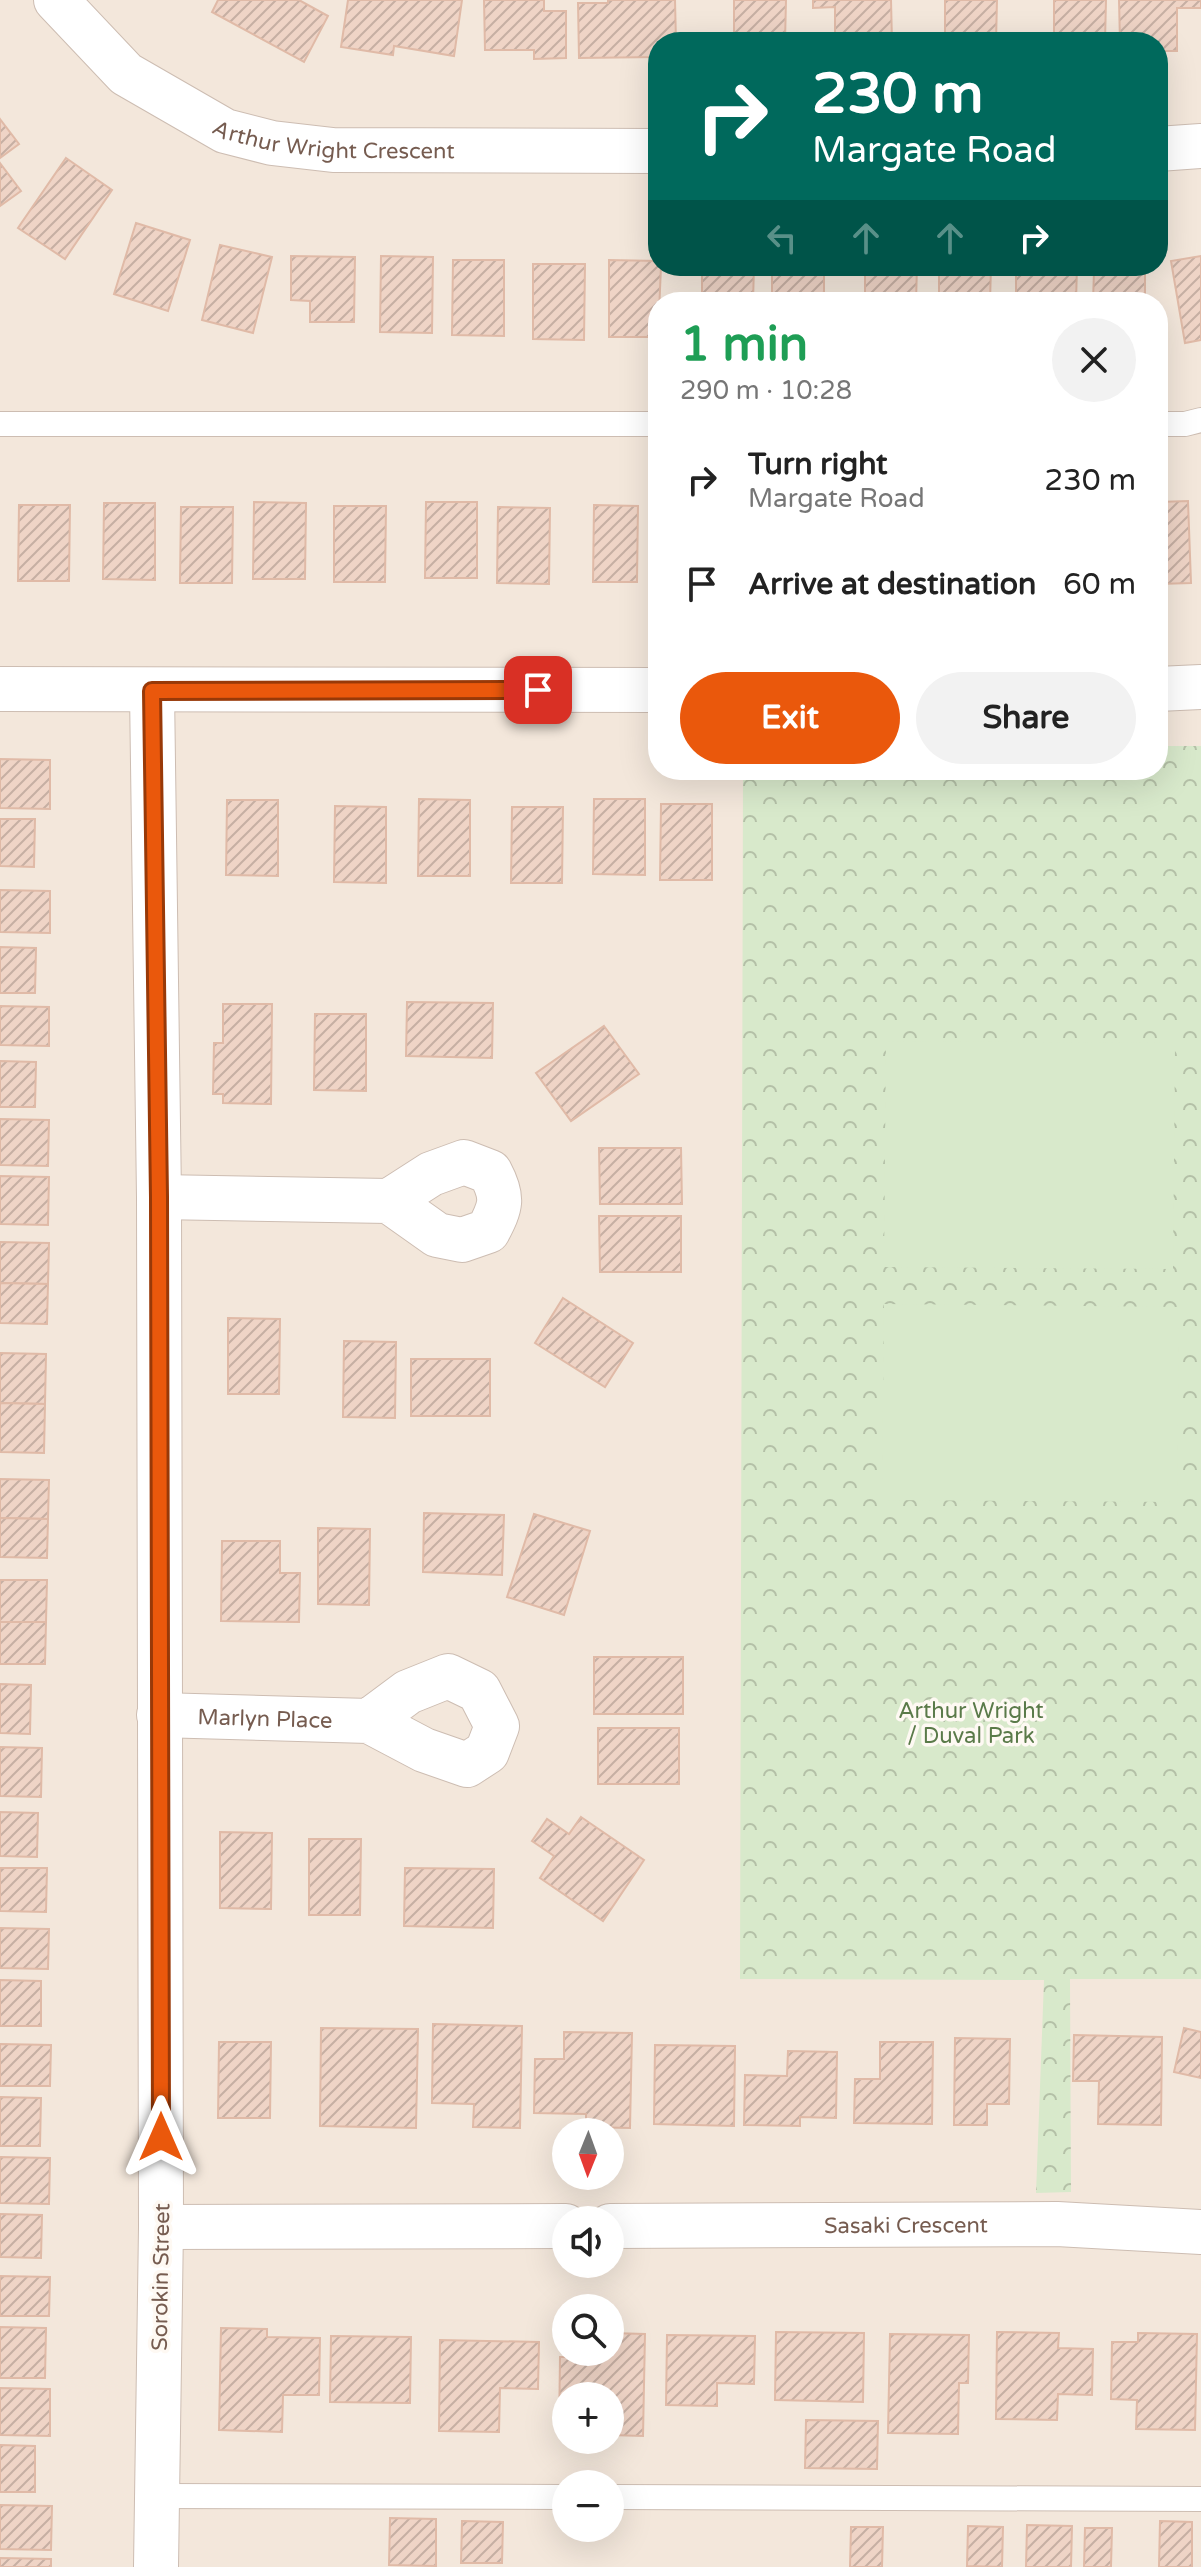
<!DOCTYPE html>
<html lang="en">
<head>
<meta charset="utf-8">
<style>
	body { margin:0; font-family:"Varela Round",sans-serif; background:#f2f2f2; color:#222; height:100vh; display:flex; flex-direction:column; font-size:30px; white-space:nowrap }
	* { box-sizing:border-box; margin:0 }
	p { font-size:26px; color:#767676 }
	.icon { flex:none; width:44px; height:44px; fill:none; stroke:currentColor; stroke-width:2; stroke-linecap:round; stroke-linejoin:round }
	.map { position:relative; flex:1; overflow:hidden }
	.panel { position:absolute; left:648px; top:292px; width:520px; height:488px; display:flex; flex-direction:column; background:#fff; border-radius:32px; box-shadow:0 8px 32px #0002 }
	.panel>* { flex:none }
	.guide { position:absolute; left:648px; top:32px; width:520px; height:244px; border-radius:32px; box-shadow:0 8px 32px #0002; background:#00695c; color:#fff; overflow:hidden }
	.needle { width:52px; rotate:181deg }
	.buttons { position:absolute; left:552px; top:2118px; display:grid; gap:16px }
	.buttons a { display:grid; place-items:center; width:72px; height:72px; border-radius:50%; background:#fff; box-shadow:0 8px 32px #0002; font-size:40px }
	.pin { position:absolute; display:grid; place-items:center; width:68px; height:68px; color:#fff; margin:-34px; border-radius:16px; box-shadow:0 4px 12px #0006 }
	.me { position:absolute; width:88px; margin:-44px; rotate:0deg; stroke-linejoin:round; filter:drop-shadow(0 0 6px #0008) }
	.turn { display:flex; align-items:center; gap:28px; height:168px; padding:0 32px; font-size:36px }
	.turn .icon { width:104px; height:104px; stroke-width:2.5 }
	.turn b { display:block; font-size:56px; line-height:68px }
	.lanes { display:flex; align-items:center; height:76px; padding:0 32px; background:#0003; justify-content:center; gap:40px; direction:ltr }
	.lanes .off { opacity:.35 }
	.round { display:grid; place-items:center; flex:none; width:84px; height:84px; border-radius:42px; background:#f2f2f2 }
	.summary { display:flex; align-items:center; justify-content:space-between; height:136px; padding:0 32px }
	h1 { font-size:48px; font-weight:700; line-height:60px; color:#1e9e55 }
	.cta { display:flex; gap:16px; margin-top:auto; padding:16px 32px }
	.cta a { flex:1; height:92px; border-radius:48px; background:#ea580c; color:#fff; font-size:32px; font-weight:700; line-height:92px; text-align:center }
	.cta a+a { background:#f2f2f2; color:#222 }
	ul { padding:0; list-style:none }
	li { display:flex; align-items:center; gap:24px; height:104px; padding:0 32px }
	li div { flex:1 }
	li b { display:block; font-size:30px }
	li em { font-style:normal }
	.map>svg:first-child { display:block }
	.residential { fill:#f3e7db; fill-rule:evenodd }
	.forest { fill:url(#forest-crowns) }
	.pitch { fill:#d8e9cb }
	.building { fill:url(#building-hatch); stroke:#e0baa7; stroke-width:2 }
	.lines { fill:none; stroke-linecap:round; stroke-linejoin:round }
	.lane-casing { stroke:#cdbdb2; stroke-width:26 }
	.street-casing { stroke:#cdbdb2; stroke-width:46 }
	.lane { stroke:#fff; stroke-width:24 }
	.street { stroke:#fff; stroke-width:44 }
	.route-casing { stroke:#983908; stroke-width:20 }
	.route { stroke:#ea580c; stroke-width:14 }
	.labels { text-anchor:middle; stroke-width:7; stroke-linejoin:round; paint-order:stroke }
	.street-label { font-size:22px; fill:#765c50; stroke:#fef9f3 }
	.park-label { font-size:22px; fill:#5a7a49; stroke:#fef9f3 }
</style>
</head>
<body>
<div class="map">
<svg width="1201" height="2567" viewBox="0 0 1201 2567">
	<defs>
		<pattern id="forest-crowns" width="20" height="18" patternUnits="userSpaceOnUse" patternTransform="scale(2)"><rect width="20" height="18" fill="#d8e9cb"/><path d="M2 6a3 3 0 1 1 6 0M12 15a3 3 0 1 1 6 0" fill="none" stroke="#b4c0a7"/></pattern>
		<pattern id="building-hatch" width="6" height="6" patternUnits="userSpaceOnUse" patternTransform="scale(2)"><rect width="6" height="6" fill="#efd4c6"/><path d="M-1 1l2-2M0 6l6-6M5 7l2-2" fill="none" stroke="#c6afa3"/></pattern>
	</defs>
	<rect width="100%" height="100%" fill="#fbf5ec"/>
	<path class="residential" d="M0,0H1201V2567H0ZM658,42H1158V266H658ZM658,302H1158V770H658ZM566,2132H610V2176H566ZM566,2220H610V2264H566ZM566,2308H610V2352H566ZM566,2396H610V2440H566ZM566,2484H610V2528H566Z"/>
	<path class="forest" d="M1158,746H1201V1979H1070L1071,2192L1036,2193L1044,1980L740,1979L743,770H1158Z"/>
	<g class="pitch">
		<path d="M886,1041L1175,1043L1173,1269L884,1267Z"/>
		<path d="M884,1304L1179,1307L1177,1502L882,1500Z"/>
	</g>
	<g class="building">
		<path d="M218,0H299L328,16L304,62L212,12Z"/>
		<path d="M348,0H462L454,56L394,46L393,55L341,47Z"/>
		<path d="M484,0H544V11H566V58L534,59V50H485Z"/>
		<path d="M608,0H675L676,42H658V57L579,58L578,3H608Z"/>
		<path d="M734,0H786L785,42H734Z"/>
		<path d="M813,0H891L892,42H835V7L813,8Z"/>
		<path d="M945,0H997L996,42H945Z"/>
		<path d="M1054,0H1106L1105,42H1054Z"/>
		<path d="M1119,0H1201V8H1177V51H1158V42H1120Z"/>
		<path d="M0,119L19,144L0,158Z"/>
		<path d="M66,158L112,190L65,259L18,228Z"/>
		<path d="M0,163L21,191L0,206Z"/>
		<path d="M136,223L190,240L168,311L114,294Z"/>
		<path d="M220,245L272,257L253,333L202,320Z"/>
		<path d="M291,256L355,257L354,322H310V301L291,300Z"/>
		<path d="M381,256L433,257L432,333L380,332Z"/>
		<path d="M1201,256V340L1185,343L1171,261Z"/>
		<path d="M453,260H504V336L452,335Z"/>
		<path d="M609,260L658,261V266H661L658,337H609Z"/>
		<path d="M533,264H585L584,340L533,339Z"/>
		<path d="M702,266H754L753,302H702Z"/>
		<rect x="772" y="266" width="52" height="36"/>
		<path d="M865,266H917L916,302H865Z"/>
		<path d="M939,266H991L990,302H939Z"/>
		<path d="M1016,266H1077L1076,302H1016Z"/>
		<path d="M1094,271H1145V302H1093Z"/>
		<path d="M1188,501L1191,583L1158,584V502Z"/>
		<path d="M254,502L306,503L305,579H253Z"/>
		<path d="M426,502H477V578H425Z"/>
		<path d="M104,503H155V580L103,579Z"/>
		<path d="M19,505H70L69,581H18Z"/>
		<path d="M594,505L638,506L637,582H593Z"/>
		<path d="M334,506H386L385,582H334Z"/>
		<path d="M181,507H233L232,583H180Z"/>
		<path d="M498,507L550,508L549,584L497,583Z"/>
		<path d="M0,759L50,760V809L0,808Z"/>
		<path d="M419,799L470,800V876H418Z"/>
		<path d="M594,799H645V875L593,874Z"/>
		<path d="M227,800H278V876L226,875Z"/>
		<path d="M661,804H712V880H660Z"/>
		<path d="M335,806L386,807V883L334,882Z"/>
		<path d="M512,807H563L562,883H511Z"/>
		<path d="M0,819H35L34,867L0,866Z"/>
		<path d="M0,890L50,891V933L0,932Z"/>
		<path d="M0,947L36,948L35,993H0Z"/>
		<path d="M407,1002L493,1003L492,1058L406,1056Z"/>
		<path d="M223,1004H272L271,1104L223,1103V1094H213L214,1043H223Z"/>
		<path d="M0,1006L49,1007V1046L0,1045Z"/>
		<path d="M315,1014H366V1091L314,1090Z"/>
		<path d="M604,1026L639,1074L571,1121L536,1073Z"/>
		<path d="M0,1061L36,1062L35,1107H0Z"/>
		<path d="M0,1119L49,1120L48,1166L0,1165Z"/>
		<path d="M599,1148H681L682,1204H600Z"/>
		<path d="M0,1176L49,1177L48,1225L0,1224Z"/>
		<path d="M599,1216H681V1272H600Z"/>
		<path d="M0,1242L49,1243L48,1284L0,1283Z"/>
		<path d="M0,1283L48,1284L47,1324L0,1323Z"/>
		<path d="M563,1298L633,1343L605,1387L535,1343Z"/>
		<path d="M228,1318L280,1319L279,1394H228Z"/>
		<path d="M344,1341L396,1342L395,1418L343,1417Z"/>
		<path d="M0,1353L46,1354L45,1404L0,1403Z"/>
		<rect x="411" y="1359" width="79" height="57"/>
		<path d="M0,1403L45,1404L44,1453L0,1452Z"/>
		<path d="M0,1479L49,1480L48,1519L0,1518Z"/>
		<path d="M424,1513L504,1515L502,1575L423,1572Z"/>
		<path d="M534,1514L590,1531L564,1615L507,1597Z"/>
		<path d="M0,1518L48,1519L47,1558L0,1557Z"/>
		<path d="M318,1528L370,1529L369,1605L318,1604Z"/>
		<path d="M222,1541H280V1573H300L299,1622L221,1621Z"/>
		<path d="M0,1580H47L46,1622H0Z"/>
		<path d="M0,1622H46L45,1664H0Z"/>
		<rect x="594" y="1657" width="89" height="57"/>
		<path d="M0,1684L31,1685L30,1734L0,1733Z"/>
		<rect x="598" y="1728" width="81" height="56"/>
		<path d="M0,1747L42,1748L41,1797L0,1796Z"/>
		<path d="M0,1812L38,1813L37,1857L0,1856Z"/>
		<path d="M581,1817L644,1860L603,1921L540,1878L554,1856L532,1841L547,1819L569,1834Z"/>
		<path d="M220,1832L272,1833L271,1909L220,1908Z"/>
		<path d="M309,1839H361L360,1915H309Z"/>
		<path d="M0,1868H47L46,1912L0,1911Z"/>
		<path d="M405,1868L494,1869L493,1928L404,1926Z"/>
		<path d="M0,1928L49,1929L48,1969L0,1968Z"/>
		<path d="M0,1980L41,1981V2026H0Z"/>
		<path d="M433,2024L522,2026L520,2128L473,2127L474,2104L432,2103Z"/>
		<path d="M321,2028L418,2029L416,2128L320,2126Z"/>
		<path d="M1184,2028L1201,2032V2078L1174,2072Z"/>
		<path d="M564,2032L632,2033L630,2128L586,2127V2114L534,2113L535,2059H564Z"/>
		<path d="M1074,2035L1162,2037L1161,2125L1098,2124L1099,2081H1073Z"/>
		<path d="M955,2038L1010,2039L1009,2104H987V2125H954Z"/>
		<path d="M219,2042H271L270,2118H218Z"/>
		<path d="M880,2042H933L932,2124L854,2123L855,2079H880Z"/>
		<path d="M0,2044L51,2045L50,2086H0Z"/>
		<path d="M655,2045L735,2046L734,2126L654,2124Z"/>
		<path d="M788,2051L837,2052L836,2118L800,2117V2126L744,2125L745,2075L787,2076Z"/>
		<path d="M0,2097L41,2098L40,2146H0Z"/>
		<path d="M0,2157L50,2158L49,2204L0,2203Z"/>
		<path d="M0,2214L42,2215L41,2258L0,2257Z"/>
		<path d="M0,2276L50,2277L49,2316H0Z"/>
		<path d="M0,2327L46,2328L45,2378H0Z"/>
		<path d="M221,2328L267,2329V2337L320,2338L319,2395H283L282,2432L219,2430Z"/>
		<path d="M776,2332L864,2333L863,2402L775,2400Z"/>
		<path d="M997,2332L1059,2333L1058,2348L1093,2349L1092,2395L1058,2394L1057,2420L996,2419Z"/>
		<path d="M610,2333L645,2334L643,2436L610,2435V2396H566V2434H559L560,2357H588V2352H610Z"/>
		<path d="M1138,2333L1197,2334L1195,2430L1136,2429L1137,2400L1111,2399L1112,2342H1138Z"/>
		<path d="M890,2334L969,2335L968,2383H959L958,2434L888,2433Z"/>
		<path d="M667,2335L755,2336L754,2384L717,2383V2406L666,2405Z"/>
		<path d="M331,2336L411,2337L410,2403L330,2402Z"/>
		<path d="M440,2340L539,2342L538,2389L500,2388L499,2432L439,2431Z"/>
		<path d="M0,2388L50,2389V2436L0,2435Z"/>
		<path d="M806,2420L878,2421L877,2469L805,2468Z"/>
		<path d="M0,2445L35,2446V2492H0Z"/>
		<path d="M0,2505L52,2506L51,2550L0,2549Z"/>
		<path d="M390,2518L436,2519V2566L389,2565Z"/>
		<path d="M462,2521L503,2522L502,2563H461Z"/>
		<path d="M1160,2521L1192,2522V2567H1159Z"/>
		<path d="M1027,2525L1072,2526L1071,2567H1026Z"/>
		<path d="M968,2526L1003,2527L1002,2567L967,2566Z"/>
		<path d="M851,2527H883L882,2567H850Z"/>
		<path d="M1085,2528H1112L1111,2567H1084Z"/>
		<path d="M0,2558L51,2559V2567H0Z"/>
	</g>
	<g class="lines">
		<g class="lane-casing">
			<g id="lane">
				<path d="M0,424H658"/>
				<path d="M1158,424H1185L1201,420"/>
				<path d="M156,2496L566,2497"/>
				<path d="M610,2497L1201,2499"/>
			</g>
		</g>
		<g class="street-casing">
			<g id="street">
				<path id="s1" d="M56,0L126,74L225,131L272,143L333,150L658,151"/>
				<path d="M1158,149L1201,146"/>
				<path d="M0,689L658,690"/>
				<path d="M1158,689L1201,687"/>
				<path d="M152,691L159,1197L161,2227L156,2567"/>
				<path d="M159,1197L389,1201L431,1174L464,1162L490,1172C504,1198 501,1206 488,1231L462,1240L437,1235L389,1201"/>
				<path id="s2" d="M159,1715L369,1721L424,1750L467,1765L487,1752L497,1726L479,1691L448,1676L408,1692L369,1721"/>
				<path id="s3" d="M610,2226L1057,2224L1201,2232"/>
				<path d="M161,2227L566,2226"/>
			</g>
		</g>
		<use href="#lane" class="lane"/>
		<use href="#street" class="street"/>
	</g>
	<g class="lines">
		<g class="route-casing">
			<path id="route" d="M161,2137L159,1197L152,691L538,690"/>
		</g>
		<use href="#route" class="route"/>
	</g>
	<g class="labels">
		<g class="street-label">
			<text dy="8" stroke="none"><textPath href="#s1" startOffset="326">Arthur Wright Crescent</textPath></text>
			<text dy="8" stroke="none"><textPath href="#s2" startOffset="106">Marlyn Place</textPath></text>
			<text dy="8" stroke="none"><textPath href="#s3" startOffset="296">Sasaki Crescent</textPath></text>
			<text transform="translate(160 2277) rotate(-89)" y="8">Sorokin Street</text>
		</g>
		<g class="park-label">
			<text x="971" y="1718">Arthur Wright<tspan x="971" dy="25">/ Duval Park</tspan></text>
		</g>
	</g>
</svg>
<div class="buttons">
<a><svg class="needle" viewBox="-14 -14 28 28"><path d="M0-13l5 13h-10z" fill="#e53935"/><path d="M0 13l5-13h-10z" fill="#767676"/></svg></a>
<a><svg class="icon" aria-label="sound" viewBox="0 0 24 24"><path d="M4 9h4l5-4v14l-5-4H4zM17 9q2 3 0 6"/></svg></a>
<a><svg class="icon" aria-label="search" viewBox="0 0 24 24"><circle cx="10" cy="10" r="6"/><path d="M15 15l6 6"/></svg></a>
<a>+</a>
<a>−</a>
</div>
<div class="pin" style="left:538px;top:690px;background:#d93025"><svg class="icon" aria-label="arrive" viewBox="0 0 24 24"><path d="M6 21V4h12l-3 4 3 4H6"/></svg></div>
<svg class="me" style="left:161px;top:2137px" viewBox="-20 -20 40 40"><path d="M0-17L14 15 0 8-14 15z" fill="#ea580c" stroke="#fff" stroke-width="4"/></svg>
<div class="guide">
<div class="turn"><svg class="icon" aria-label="right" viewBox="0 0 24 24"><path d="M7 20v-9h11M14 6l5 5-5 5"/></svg><div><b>230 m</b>Margate Road</div></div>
<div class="lanes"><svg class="icon off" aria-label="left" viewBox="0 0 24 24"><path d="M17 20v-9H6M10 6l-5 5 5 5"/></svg><svg class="icon off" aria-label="ahead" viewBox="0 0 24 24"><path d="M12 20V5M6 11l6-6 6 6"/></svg><svg class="icon off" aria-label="ahead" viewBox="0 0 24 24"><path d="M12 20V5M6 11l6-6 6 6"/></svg><svg class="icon" aria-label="right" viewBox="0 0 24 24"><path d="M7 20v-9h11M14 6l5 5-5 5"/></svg></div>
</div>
<section class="panel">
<div class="summary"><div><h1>1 min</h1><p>290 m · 10:28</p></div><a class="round"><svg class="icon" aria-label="close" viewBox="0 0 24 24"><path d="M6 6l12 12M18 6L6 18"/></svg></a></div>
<ul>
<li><svg class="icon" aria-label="right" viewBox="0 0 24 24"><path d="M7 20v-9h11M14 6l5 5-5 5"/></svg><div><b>Turn right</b><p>Margate Road</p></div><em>230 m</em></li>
<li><svg class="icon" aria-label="arrive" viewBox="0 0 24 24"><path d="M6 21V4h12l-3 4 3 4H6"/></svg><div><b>Arrive at destination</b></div><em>60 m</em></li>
</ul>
<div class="cta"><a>Exit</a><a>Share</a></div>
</section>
</div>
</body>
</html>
